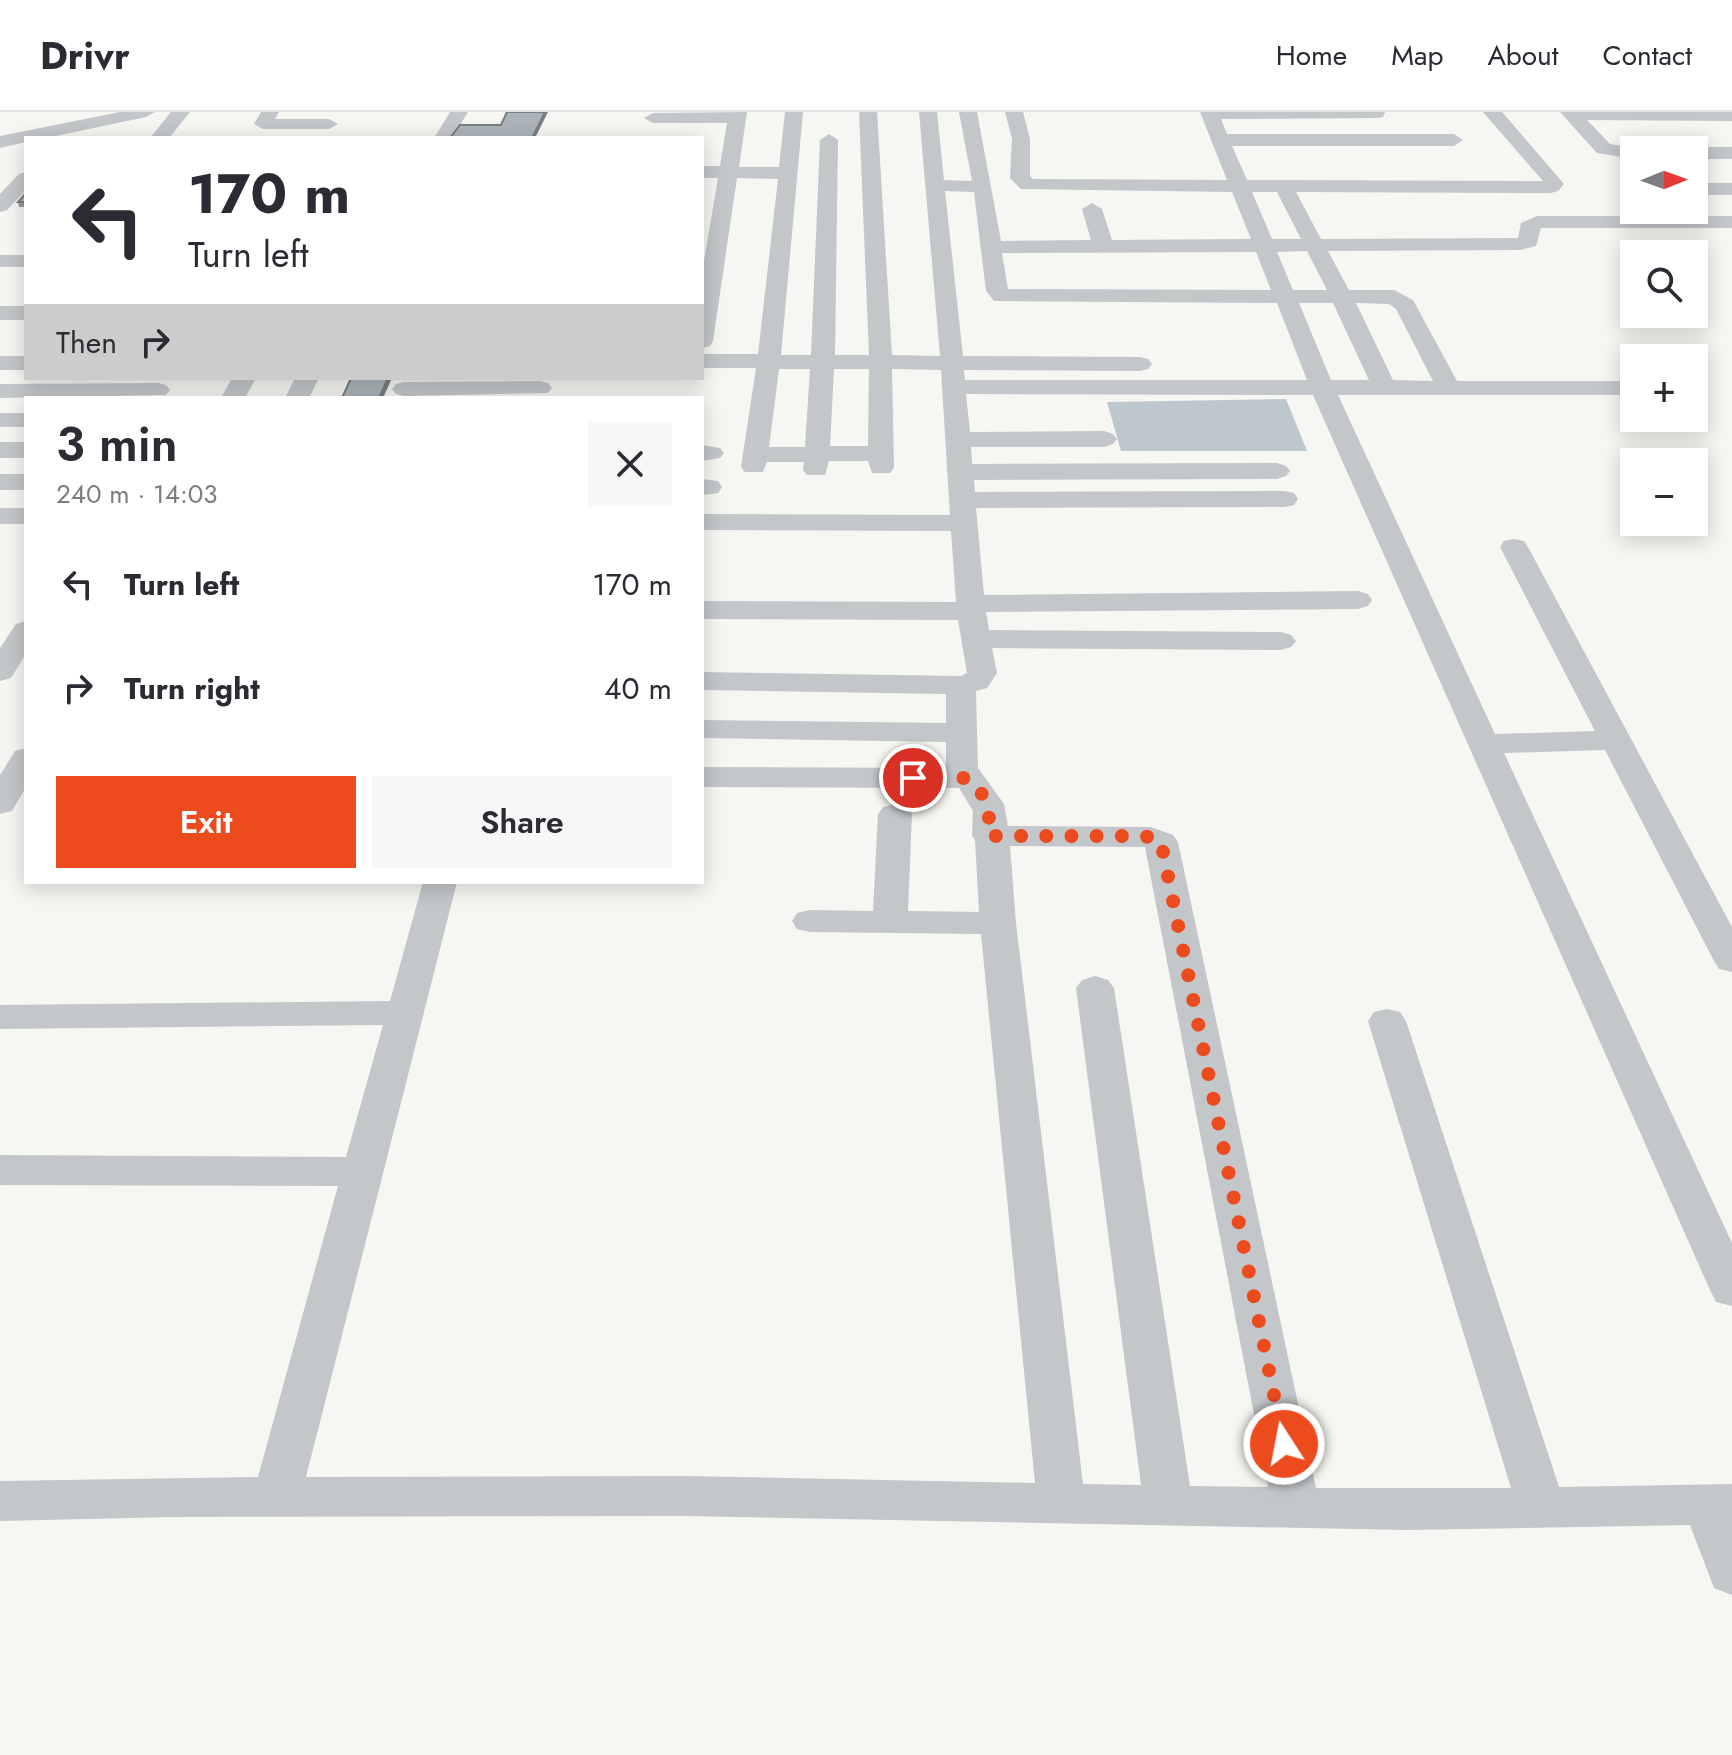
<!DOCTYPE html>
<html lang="en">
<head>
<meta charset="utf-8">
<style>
	body { margin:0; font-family:Jost,sans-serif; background:#f7f7f7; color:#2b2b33; height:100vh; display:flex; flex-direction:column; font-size:30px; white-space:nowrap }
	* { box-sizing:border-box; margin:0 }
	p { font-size:26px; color:#7c7c81 }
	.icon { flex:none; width:44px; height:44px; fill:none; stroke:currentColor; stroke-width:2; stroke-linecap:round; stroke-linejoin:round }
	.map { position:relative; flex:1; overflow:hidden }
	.side { position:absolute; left:24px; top:284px; width:680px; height:488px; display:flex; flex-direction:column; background:#fff; border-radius:0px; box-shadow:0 4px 20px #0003 }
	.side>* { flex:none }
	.hud { position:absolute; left:24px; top:24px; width:680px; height:244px; border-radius:0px; box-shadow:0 4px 20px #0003; background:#fff; color:#2b2b33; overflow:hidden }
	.needle { width:52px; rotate:89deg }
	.fabs { position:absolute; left:1620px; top:24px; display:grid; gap:16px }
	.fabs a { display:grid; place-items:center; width:88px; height:88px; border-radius:0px; background:#fff; box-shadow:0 4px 20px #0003; font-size:40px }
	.pin { position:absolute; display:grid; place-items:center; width:68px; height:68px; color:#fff; margin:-34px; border:4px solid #fff; border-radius:50%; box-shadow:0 2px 8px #0007 }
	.me { position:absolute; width:88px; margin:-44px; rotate:349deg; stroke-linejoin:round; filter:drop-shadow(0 0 6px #0008) }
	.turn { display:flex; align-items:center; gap:28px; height:168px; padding:0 32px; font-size:36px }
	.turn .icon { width:104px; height:104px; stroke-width:2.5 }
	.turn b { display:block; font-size:56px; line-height:68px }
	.then { display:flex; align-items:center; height:76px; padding:0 32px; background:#0003; gap:16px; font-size:30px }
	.round { display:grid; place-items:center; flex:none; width:84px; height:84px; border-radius:0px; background:#f7f7f7 }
	.head { display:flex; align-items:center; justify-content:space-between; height:136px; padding:0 32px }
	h1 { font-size:48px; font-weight:600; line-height:60px }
	.cta { display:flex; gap:16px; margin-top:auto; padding:16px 32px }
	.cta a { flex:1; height:92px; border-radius:0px; background:#eb4b1d; color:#fff; font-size:32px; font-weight:600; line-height:92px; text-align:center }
	.cta a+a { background:#f7f7f7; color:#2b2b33 }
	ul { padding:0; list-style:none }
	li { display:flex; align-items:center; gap:24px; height:104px; padding:0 32px }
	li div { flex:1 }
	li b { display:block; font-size:30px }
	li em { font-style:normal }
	header { display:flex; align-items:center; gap:48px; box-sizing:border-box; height:112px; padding:0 40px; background:#fff; border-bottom:2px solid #e1e1e2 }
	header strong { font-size:38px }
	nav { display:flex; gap:44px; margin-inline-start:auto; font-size:28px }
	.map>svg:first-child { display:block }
	.water { fill:#bcc8cd }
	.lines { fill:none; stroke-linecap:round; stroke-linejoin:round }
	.street { fill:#c3c7ca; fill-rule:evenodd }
	.wall { fill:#949b9f }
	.shaded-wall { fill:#787e82 }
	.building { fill:#acb4b9; stroke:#787e82; stroke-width:2 }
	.route { stroke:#eb4b1d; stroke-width:14; stroke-dasharray:0 25.2 }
</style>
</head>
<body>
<header>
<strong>Drivr</strong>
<nav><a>Home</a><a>Map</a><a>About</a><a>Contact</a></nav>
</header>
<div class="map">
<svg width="1732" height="1643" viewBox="0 0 1732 1643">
	<rect width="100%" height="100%" fill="#f6f6f2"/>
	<path class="water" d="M1286,287L1307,339H1121L1107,290Z"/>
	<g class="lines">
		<g class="street">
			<path d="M120,0H155L146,5L46,26H26V30L0,36V24Z"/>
			<path d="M171,0H190L169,26H150Z"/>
			<path d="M261,0H279L275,7H329L338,12L329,17H263L254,12Z"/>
			<path d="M450,0H468L452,26H434Z"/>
			<path d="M747,0L739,55H779L785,0H803L781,243H811L820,28L829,22L838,28L835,243H869L859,0H877L892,243L940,244L919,0H937L944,68L972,69L959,0H977L1001,129L1091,128L1082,97L1092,91L1102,97L1112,128L1251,127L1232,80L1021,77L1010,66L1012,27L1005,0H1023L1030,27V64L1033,67L1227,68L1200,0H1385L1383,5L1377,6L1221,7L1227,22H1454L1463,28L1454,34H1232L1247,68L1543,69L1483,0H1502L1564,72L1558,79L1551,81L1296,80L1321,127L1518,126L1521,111L1537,104H1732V116H1541L1536,134L1520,138L1328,139L1349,178H1394L1413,188L1457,269H1634V283H1338L1495,622L1595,619L1500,435L1504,429L1514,427L1524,429L1528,435L1732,815V860L1719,857L1714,849L1605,638L1504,641L1732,1131V1194L1716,1190L1710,1178L1313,283L966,282L970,320L1104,319L1113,322L1117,327L1113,332L1104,335H971L972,352L1277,351L1286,354L1290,359L1286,364L1277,367L974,368L975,380L1285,379L1294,381L1298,387L1294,393L1285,395L976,396L984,483L1358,479L1368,482L1372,488L1368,494L1358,497L986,500L989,518L1281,520L1291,523L1296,529L1291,535L1281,538L992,536L997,561L987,576L976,579L978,656L1004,692L1008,714L1151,715L1173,723L1178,730L1316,1376H1511L1368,909L1374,900L1387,897L1400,900L1406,909L1559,1375L1732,1372V1483L1714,1476L1690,1413L1407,1418L684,1404L173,1405L0,1409V1369L258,1365L338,1074L0,1073V1043L346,1045L383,913L0,917V893L390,889L423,770H457L306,1365L684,1364L1035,1371L981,822L810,820L797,817L792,809L797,801L810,798L873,799L878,702L883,695L895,692L907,695L912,702L908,799L979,800L975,728L972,724L973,699L959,676L702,675V655L946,656V630L702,626V608L946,611V582L702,578V560L961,564L967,561L958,508L702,507V489L956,490L951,419L702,418V402L950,403L941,258L892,257L894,356L890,361H872L868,349H829L825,363H807L803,358L804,350H767L763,360H745L741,355L756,256H702V242H758L778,67L737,66L713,229L710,234L702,236V161L718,66H702V54H720L727,11H653L644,6L653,1ZM945,79L974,80L986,179L994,189L1277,191L1307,268H965L964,258L1140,259L1148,257L1152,252L1148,247L1140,245L963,244ZM1252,80H1277L1301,127H1272ZM1307,139L1327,178H1293L1277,140ZM1256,140L1271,178L1008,177L1002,141ZM1299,191H1333L1369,268H1331ZM1356,191L1389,192L1396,197L1433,269L1393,268ZM779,257H810L805,335H769ZM834,257H869L868,334H830ZM1010,734L1145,735L1268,1375L1190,1374L1114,876L1108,868L1095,864L1082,868L1076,876L1141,1373L1083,1372L1016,811Z"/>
			<path d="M1560,0H1732V9L1587,8L1610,32L1641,37L1634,38V47L1597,41Z"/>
			<path d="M1694,35H1732V47H1694V38H1687Z"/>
			<path d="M26,60V78L7,98L0,100V82L19,62Z"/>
			<rect x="1694" y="71" width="38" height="12"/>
			<rect x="0" y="143" width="26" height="12"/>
			<rect x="0" y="194" width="26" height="14"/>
			<rect x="0" y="244" width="26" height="14"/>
			<path d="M232,266H256L245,286H221Z"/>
			<path d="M295,266H319L309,286H285Z"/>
			<path d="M540,269L548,271L552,276L548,281L404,284L396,282L392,277L396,272L404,270Z"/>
			<path d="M158,271L166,273L170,278L166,283L0,286V272Z"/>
			<rect x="0" y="301" width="26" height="14"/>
			<rect x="0" y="330" width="26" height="16"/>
			<path d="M702,333L720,336L724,341L720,346L702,349Z"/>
			<rect x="0" y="362" width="26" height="16"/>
			<path d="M702,367L718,369L722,375L718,381L702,383Z"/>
			<rect x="0" y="396" width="26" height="16"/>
			<path d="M26,509V542L11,566L0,569V536L16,512Z"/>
			<path d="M26,636V675L12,699L0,702V663L15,639Z"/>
		</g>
	</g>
	<path class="wall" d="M26,81V95H19L18,90Z"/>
	<g class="shaded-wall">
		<path d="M545,0H548L535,26H532Z"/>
		<path d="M388,266H392L383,286H379Z"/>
	</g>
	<g class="building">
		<path d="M507,0H545L532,26H450L460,13H501Z"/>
		<path d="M26,81V90H18Z"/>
		<path d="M351,266H388L379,286H342Z"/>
	</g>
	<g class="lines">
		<path class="route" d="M913,666H967C988,683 990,698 989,724H1136L1151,725L1161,730L1284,1332"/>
	</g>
</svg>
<div class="fabs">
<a><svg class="needle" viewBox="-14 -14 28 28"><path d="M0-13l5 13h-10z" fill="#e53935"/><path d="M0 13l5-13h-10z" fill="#7c7c81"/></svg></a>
<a><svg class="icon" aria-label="search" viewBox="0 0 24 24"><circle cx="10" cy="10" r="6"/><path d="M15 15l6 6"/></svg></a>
<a>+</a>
<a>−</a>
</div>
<div class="pin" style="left:913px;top:666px;background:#d93025"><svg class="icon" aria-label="arrive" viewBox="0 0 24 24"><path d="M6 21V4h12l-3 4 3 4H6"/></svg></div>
<svg class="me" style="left:1284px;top:1332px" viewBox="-20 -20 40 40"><circle r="17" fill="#eb4b1d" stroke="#fff" stroke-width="3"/><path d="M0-11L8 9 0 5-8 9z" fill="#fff"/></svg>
<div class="hud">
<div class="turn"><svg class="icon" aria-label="left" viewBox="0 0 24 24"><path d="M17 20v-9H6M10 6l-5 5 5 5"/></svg><div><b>170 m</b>Turn left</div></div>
<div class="then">Then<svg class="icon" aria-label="right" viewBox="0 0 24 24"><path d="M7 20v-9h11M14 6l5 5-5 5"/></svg></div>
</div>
<section class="side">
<div class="head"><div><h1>3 min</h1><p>240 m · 14:03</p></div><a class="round"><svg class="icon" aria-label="close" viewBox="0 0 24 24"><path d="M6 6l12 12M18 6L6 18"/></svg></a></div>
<ul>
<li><svg class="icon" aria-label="left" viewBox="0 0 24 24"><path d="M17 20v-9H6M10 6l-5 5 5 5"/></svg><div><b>Turn left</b></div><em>170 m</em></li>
<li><svg class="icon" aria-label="right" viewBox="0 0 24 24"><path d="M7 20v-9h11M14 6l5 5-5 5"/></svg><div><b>Turn right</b></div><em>40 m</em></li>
</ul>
<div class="cta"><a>Exit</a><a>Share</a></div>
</section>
</div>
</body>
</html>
